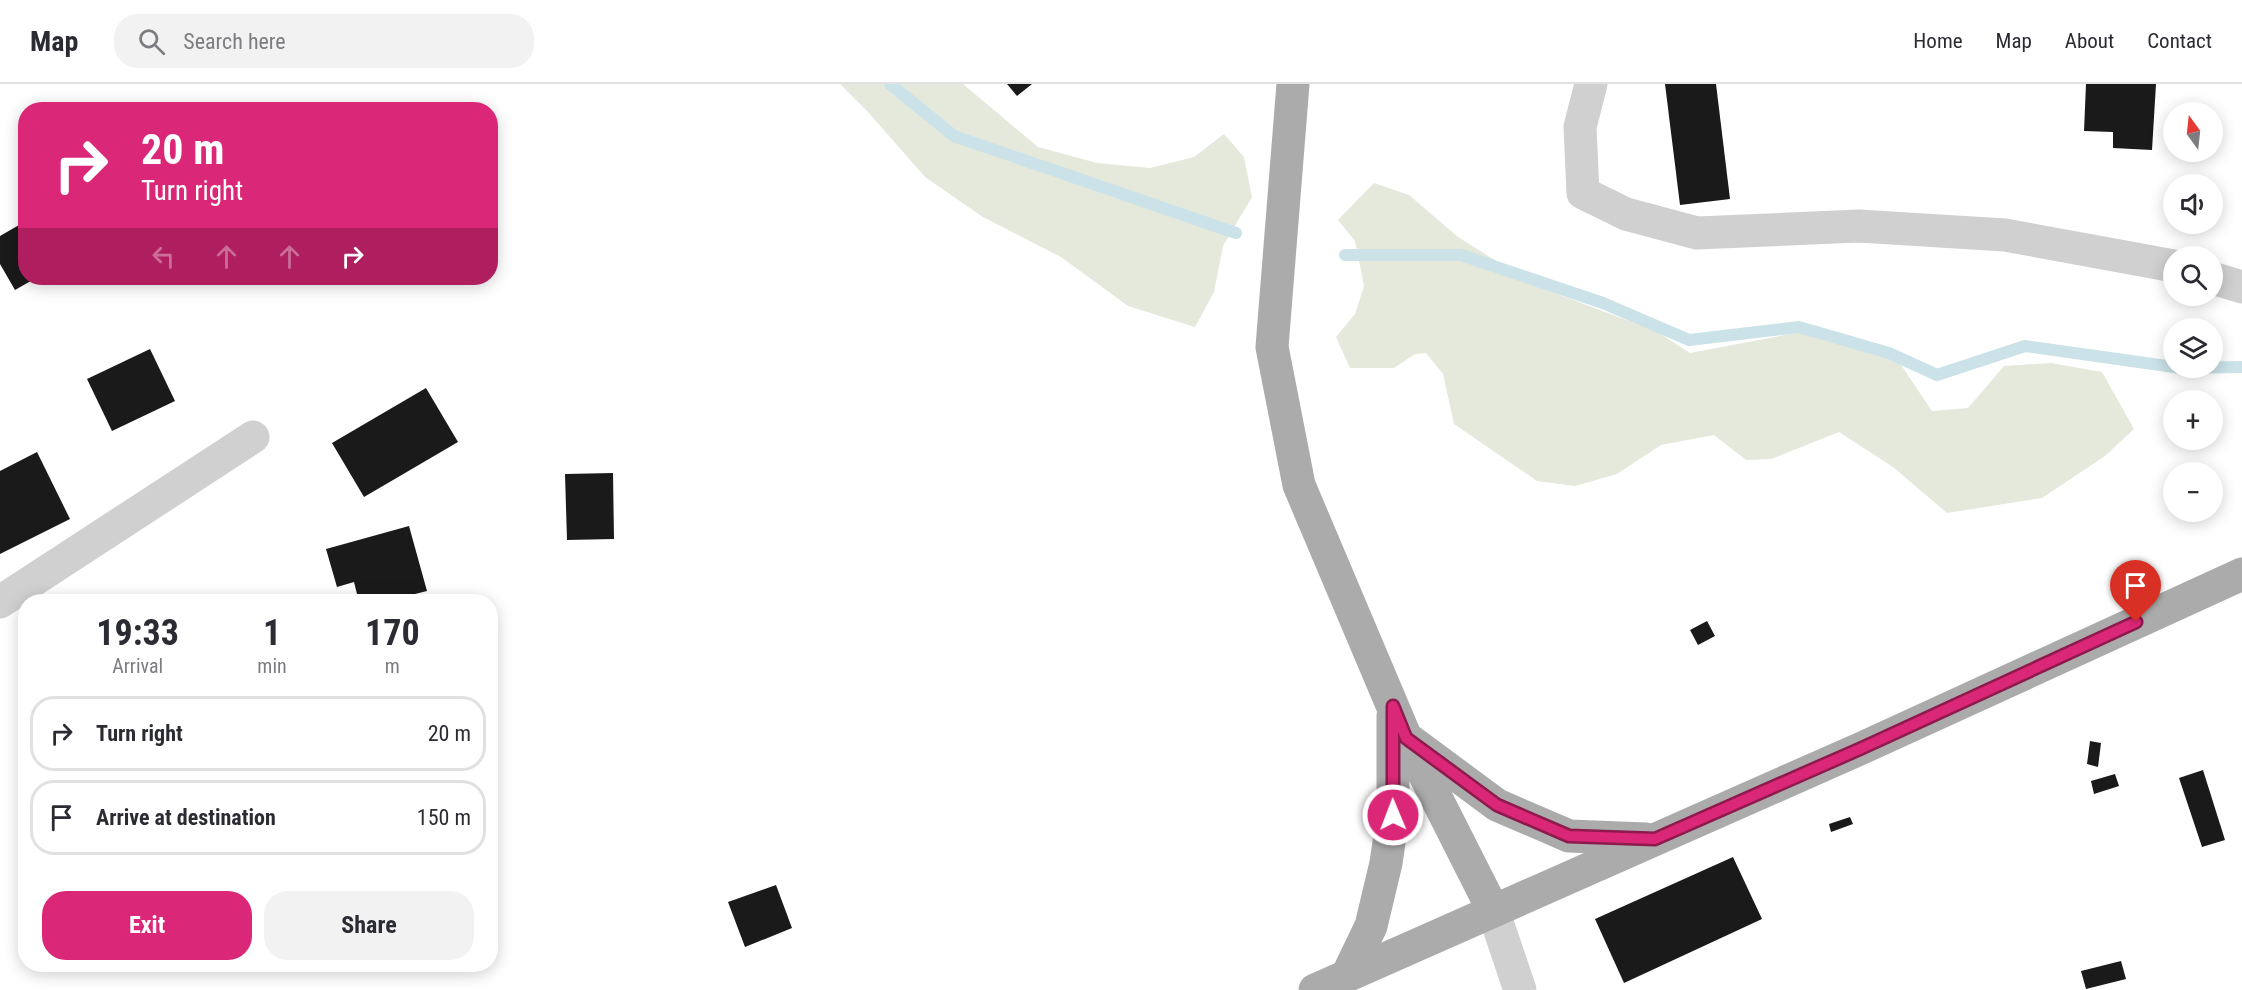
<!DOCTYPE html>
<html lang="en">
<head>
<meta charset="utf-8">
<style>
	body { margin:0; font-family:"Roboto Condensed",sans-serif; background:#f2f2f3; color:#2b2b33; height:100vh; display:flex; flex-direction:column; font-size:22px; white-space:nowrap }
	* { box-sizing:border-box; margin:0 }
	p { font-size:20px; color:#7c7c81 }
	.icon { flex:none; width:33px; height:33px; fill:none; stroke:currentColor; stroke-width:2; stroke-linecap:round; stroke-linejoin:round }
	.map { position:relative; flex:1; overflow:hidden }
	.drawer { position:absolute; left:18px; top:510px; width:480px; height:378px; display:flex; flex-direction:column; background:#fff; border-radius:24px; box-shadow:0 3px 15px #0003 }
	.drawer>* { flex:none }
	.guide { position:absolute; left:18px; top:18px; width:480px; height:183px; border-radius:24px; box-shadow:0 3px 15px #0003; background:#db2777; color:#fff; overflow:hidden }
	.needle { width:39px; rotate:345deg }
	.buttons { position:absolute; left:2163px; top:18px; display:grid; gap:12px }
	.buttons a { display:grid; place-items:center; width:60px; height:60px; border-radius:50%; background:#fff; box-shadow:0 3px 15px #0003; font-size:30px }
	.pin { position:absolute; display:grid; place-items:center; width:51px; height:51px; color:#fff; margin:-62px -26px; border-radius:50% 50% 50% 0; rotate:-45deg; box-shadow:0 0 6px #0007 }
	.pin .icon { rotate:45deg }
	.me { position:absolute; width:66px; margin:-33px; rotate:359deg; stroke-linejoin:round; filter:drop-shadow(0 0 4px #0008) }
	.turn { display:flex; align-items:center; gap:21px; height:126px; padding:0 24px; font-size:27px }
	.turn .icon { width:78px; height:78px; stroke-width:2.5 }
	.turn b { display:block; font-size:42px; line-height:51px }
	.lanes { display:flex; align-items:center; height:57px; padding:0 24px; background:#0003; justify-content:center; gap:30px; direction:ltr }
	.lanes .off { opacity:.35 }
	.eta { display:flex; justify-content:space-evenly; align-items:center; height:102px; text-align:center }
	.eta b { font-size:36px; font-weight:700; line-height:42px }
	.primary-button { display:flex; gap:12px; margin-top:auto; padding:12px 24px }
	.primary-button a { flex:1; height:69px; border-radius:24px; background:#db2777; color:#fff; font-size:24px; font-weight:700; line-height:69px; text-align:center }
	.primary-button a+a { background:#f2f2f3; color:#2b2b33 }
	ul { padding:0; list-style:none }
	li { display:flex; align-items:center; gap:18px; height:75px; margin:0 12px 9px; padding:0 12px; border:3px solid #e1e1e2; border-radius:24px }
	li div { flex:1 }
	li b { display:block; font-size:22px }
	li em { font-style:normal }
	header { display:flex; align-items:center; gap:36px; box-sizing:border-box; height:84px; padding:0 30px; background:#fff; border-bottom:2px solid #e1e1e2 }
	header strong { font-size:28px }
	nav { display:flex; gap:33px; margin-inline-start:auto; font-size:21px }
	.search { width:420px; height:54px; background:#f2f2f3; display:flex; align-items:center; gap:15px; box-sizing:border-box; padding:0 21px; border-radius:24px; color:#7c7c81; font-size:22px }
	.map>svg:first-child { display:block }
	.green { fill:#e4e9dc }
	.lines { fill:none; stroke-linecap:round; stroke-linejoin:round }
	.stream { stroke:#cae2e8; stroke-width:12 }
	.building { fill:#1a1a1a }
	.minor { stroke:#d0d0d0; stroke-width:33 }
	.major { stroke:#ababab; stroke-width:33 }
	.route-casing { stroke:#8e194d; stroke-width:15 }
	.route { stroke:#db2777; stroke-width:10 }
</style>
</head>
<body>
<header>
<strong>Map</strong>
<div class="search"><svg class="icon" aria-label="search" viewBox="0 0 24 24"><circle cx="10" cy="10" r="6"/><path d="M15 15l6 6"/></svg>Search here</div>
<nav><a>Home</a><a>Map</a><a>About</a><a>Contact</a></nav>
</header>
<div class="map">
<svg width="2242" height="906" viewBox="0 0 2242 906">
	<rect width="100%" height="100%" fill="#fff"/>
	<g class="green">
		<path d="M840,0H963L1038,63L1097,79L1150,84L1194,73L1224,50L1244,73L1252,113L1223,162L1214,208L1195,243L1128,222L1061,173L983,133L925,93L868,28Z"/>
		<path d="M1374,99L1409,111L1458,153L1536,202L1656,247L1690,269L1801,248L1834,250L1901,281L1932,327L1968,324L2004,282L2051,279L2102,288L2134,345L2105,372L2042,414L1947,429L1893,383L1839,348L1771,375L1746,376L1714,351L1661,361L1617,390L1575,402L1537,397L1454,340L1443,290L1426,269L1415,270L1394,284H1350L1336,253L1355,230L1364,202L1355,157L1338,136Z"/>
	</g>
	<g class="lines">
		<g class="stream">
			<path d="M890,0L954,52L1236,149"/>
			<path d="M1345,171H1461L1603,219L1689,256L1799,243L1889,269L1937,291L2025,262L2174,283"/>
			<path d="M2177,284L2242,283"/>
		</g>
	</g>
	<g class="building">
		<path d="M1007,0H1032L1017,12Z"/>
		<path d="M1665,0H1716L1730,115L1680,121Z"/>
		<path d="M2086,0H2156L2152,66L2113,64V48L2084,47Z"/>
		<path d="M26,137V194H36L15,206L0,180V152Z"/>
		<path d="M150,265L175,317L112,347L87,295Z"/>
		<path d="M426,304L458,358L364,413L332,359Z"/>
		<path d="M37,368L70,435L0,470V387Z"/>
		<path d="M613,389L614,455L567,456L565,390Z"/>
		<path d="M409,442L427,507L411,511L413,518H359L354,498L337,503L326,465Z"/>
		<path d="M1707,537L1715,552L1698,561L1690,546Z"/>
		<path d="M2090,657L2101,659L2098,683L2087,680Z"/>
		<path d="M2203,686L2225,756L2202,763L2179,694Z"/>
		<path d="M2115,690L2119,702L2094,710L2091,697Z"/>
		<path d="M1850,733L1853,740L1831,748L1829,740Z"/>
		<path d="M1733,773L1762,835L1624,899L1595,835Z"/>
		<path d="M776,801L792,844L745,863L728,818Z"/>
		<path d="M2121,877L2126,895L2086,905L2081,887Z"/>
	</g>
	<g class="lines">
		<g class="minor">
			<path d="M1591,0L1580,43L1583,109L1626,130L1697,149L1859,142L2005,151L2174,182"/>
			<path d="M2212,194L2242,203"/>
			<path d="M0,518L253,353"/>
			<path d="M1493,826L1520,906"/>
		</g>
		<g class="major">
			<path d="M1293,0L1272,263L1299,401L1406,654L1493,826"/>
			<path d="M1412,658L1497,721L1569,752L1646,755"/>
			<path d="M1347,892L1371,842L1386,779L1393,731V632"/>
			<path d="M1315,906L1862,664L2242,490"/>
		</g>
	</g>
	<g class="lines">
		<g class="route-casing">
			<path id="route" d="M1393,731V622L1406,654L1497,721L1569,752L1655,755L1862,664L2136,538"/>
		</g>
		<use href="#route" class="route"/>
	</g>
</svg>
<div class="buttons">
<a><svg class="needle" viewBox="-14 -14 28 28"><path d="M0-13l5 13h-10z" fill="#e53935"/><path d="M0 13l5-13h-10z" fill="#7c7c81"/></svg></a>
<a><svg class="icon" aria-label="sound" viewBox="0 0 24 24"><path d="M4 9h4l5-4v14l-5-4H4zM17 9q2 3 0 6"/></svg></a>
<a><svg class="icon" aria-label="search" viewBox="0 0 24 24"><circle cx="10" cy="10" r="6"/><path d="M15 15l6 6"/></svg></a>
<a><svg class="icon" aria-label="layers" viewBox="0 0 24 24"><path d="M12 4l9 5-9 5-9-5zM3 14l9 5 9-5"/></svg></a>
<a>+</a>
<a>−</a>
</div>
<div class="pin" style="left:2136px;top:538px;background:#d93025"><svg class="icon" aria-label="arrive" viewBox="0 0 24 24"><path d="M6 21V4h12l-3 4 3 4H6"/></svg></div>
<svg class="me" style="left:1393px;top:731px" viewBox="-20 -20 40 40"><circle r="17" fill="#db2777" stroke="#fff" stroke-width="3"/><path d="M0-11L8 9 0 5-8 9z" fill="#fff"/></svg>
<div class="guide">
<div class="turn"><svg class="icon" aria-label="right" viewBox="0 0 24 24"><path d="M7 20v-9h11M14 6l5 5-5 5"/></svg><div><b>20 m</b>Turn right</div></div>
<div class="lanes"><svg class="icon off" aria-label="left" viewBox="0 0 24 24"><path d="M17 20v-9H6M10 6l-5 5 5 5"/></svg><svg class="icon off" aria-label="ahead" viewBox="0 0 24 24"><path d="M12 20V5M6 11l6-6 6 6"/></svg><svg class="icon off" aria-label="ahead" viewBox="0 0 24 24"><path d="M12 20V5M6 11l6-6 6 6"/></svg><svg class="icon" aria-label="right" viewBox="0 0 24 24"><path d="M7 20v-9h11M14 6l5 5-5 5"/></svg></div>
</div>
<section class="drawer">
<div class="eta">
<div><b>19:33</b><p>Arrival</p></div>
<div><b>1</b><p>min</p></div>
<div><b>170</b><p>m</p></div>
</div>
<ul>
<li><svg class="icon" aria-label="right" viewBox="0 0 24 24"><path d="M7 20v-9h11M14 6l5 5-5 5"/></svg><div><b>Turn right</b></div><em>20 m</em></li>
<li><svg class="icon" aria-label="arrive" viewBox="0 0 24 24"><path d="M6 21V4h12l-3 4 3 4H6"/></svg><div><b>Arrive at destination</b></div><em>150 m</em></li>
</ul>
<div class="primary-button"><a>Exit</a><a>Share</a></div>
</section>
</div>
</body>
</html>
